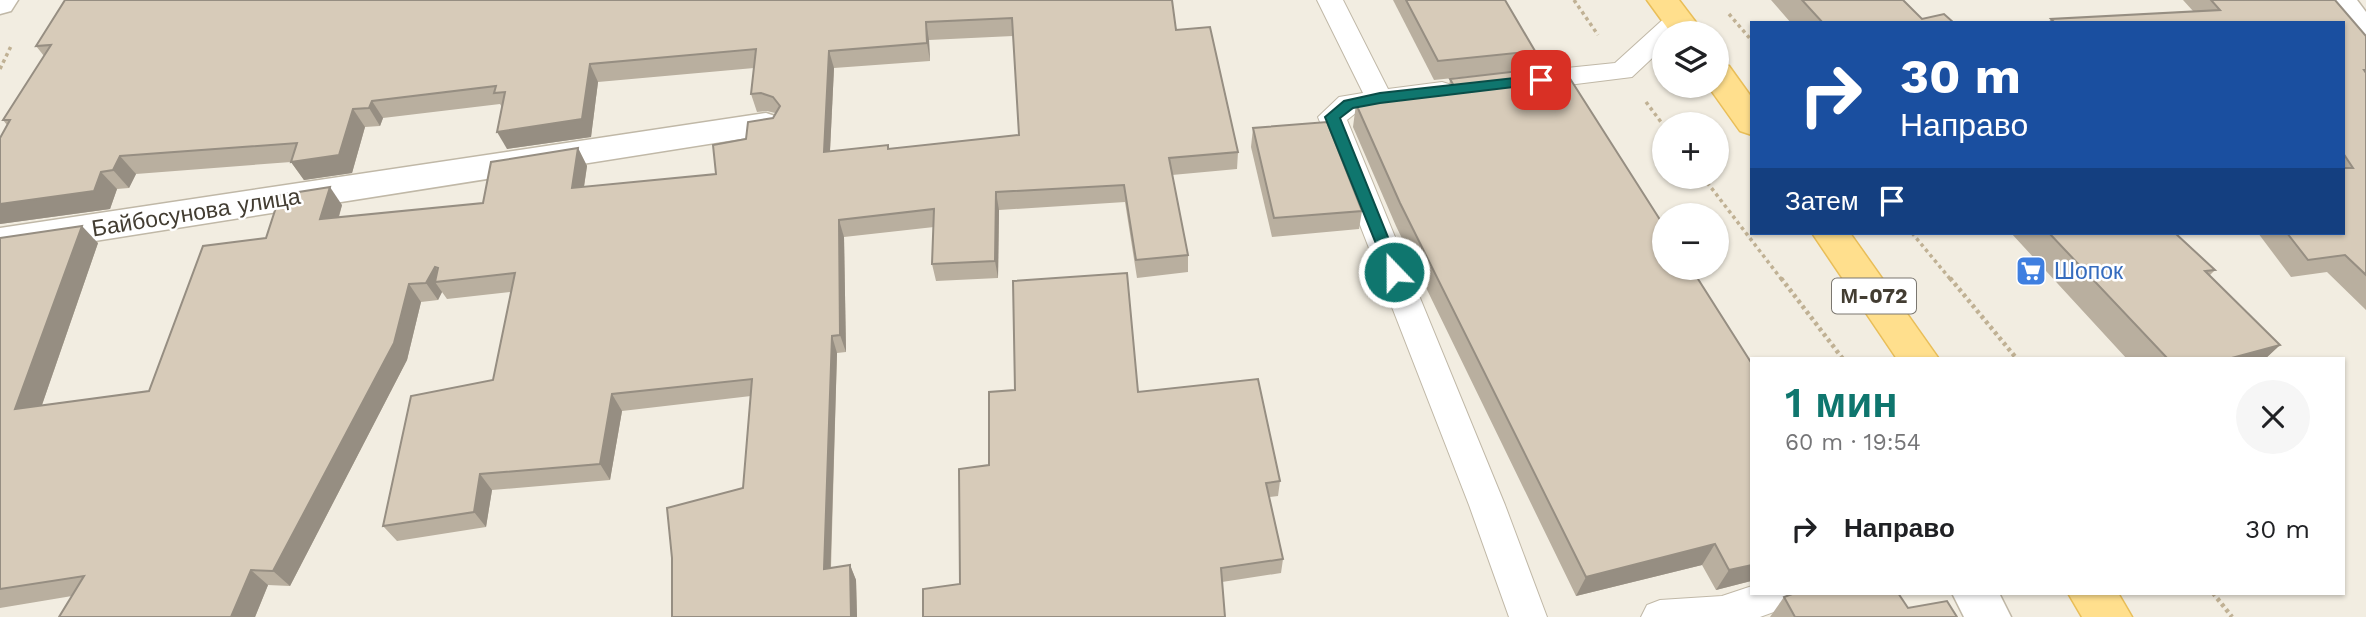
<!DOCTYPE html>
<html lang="ru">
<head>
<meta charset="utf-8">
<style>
	body { margin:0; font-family:"Work Sans",sans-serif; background:#f6f6f6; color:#202124; height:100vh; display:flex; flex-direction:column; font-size:26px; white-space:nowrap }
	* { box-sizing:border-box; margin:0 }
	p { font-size:23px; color:#757577 }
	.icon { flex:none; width:38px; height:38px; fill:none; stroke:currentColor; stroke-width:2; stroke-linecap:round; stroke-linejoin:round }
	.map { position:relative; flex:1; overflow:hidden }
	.sheet { position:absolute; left:1750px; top:357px; width:595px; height:238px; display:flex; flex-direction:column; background:#fff; border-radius:0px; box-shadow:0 2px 5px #0004 }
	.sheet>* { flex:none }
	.guide { position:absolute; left:1750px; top:21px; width:595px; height:214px; border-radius:0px; box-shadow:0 2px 5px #0004; background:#1a4fa0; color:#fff; overflow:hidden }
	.fabs { position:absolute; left:1652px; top:21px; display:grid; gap:14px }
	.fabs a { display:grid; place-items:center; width:77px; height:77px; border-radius:50%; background:#fff; box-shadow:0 2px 5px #0004; font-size:35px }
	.pin { position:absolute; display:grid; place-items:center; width:60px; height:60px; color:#fff; margin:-30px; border-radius:14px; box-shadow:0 4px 10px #0006 }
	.me { position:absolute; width:77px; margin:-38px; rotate:338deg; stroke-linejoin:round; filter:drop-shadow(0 0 5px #0008) }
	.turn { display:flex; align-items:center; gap:24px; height:147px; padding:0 35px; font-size:32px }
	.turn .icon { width:91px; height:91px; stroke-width:2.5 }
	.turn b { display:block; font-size:49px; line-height:60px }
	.then { display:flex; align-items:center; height:66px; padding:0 35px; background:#0003; gap:14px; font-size:26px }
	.round { display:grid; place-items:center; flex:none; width:74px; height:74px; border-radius:37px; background:#f6f6f6 }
	.head { display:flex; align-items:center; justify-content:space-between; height:119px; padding:0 35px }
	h1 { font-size:42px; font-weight:600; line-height:52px; color:#0f766e }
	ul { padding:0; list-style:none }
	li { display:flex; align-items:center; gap:21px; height:105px; padding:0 35px }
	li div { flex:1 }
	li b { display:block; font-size:26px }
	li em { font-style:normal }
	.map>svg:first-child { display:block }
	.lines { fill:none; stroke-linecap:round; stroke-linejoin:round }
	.service-casing { stroke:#c0b8a7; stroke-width:2 }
	.minor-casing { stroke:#c0b8a7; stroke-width:3 }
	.tertiary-casing { stroke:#c0b8a7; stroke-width:3 }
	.primary-casing { stroke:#e9be58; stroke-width:3 }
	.path-far1 { stroke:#c0b194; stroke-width:3.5; stroke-dasharray:3.5 3.5; stroke-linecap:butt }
	.path { stroke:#c0b194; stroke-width:4.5; stroke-dasharray:3.5 3.5; stroke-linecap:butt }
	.service { fill:#fff; fill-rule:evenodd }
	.minor { fill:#fff; fill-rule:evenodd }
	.tertiary { fill:#fff; fill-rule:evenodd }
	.primary { fill:#ffdf8d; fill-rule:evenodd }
	.wall { fill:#b9af9f; fill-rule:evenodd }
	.shaded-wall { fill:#968e82 }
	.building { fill:#d7cbb9; stroke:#968e82; stroke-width:2; fill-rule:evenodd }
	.route { fill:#0f766e; stroke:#0a4d48; stroke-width:2 }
	.labels { text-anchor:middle; stroke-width:5; stroke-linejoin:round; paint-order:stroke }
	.shield { fill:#fff; stroke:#7b7770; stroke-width:2 }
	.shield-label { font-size:21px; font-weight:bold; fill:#433d32 }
	.street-label { font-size:23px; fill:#433d32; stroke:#fff }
	.shop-label { font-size:23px; fill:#366cbe; stroke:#fff; text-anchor:start }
</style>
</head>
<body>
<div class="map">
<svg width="2366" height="617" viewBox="0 0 2366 617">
	<rect width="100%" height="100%" fill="#f2ede1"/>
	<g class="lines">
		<g class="service-casing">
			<g id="service">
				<path d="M1317,0H1343L1388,89L1442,82L1452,85L1456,91L1452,97L1442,100L1357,112L1347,120L1505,505L1547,617H1509L1469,505L1318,117L1339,97L1363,93Z"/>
				<path d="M1678,12L1687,14L1691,20L1679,33H1664V47L1632,77L1528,90L1518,87L1514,81L1518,75L1528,72L1615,63L1669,14Z"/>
				<path d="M1752,586V593H1798L1793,605L1760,617H1641L1647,605L1660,600L1722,596Z"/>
			</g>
		</g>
		<g class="minor-casing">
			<g id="minor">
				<path d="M766,113L778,117L783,125L778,133L0,256V228Z"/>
				<path d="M1952,593H1999L2011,617H1964Z"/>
			</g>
		</g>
		<g class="tertiary-casing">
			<g id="tertiary">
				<path d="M0,0H18L11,11L0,14Z"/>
				<path d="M2325,0H2357L2366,12V44L2355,41Z"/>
			</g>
		</g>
		<g class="primary-casing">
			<g id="primary">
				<path d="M1647,0H1679L1704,33H1671Z"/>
				<path d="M1717,63L1729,66L1752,98V135L1740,131L1708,86H1717Z"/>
				<path d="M1812,233H1850L1939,359H1897Z"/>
				<path d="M2068,593H2118L2132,617H2082Z"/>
			</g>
		</g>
		<g class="path-far1">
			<path d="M1574,0L1598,35"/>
			<path d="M1729,14L1752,41"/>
			<path d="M0,69L12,44"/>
			<path d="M1646,102L1664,126"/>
			<path d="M1703,177L1782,280"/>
			<path d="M1912,233L1951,280"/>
		</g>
		<g class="path">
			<path d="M1781,278L1843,359"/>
			<path d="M1950,278L2017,359"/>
			<path d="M2213,593L2232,617"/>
		</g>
		<use href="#service" class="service"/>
		<use href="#minor" class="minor"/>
		<use href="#tertiary" class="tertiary"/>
		<use href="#primary" class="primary"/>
	</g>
	<g class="wall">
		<path d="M65,0H1172L1176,30L1238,152L1237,169L1172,175L1188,255V272L1137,278L1125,202L999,210L998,278L936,281L932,264L934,227L844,237L846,352L837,353L831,568L850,565L856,580L857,617H672L743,488L751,396L622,411L610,480L492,490L486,527L397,541L383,526L493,380L511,292L447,299L442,292L438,300L421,302L407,360L290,586L268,585L255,617H59L72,596L0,608V238L98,243L42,405L149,391L266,238L342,205L339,217L483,203L578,148L587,166L584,187L716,174L746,139L773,118L775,113L767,111L757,112L751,94L754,68L598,82L591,137L507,149L502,107L500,104L383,118L380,126L365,127L352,173L304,180L291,162L136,174L129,188L117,189L110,209L0,224V138L7,125L3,120L44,56L36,46ZM1013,36L1019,135L889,149L830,152L834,68L930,61L929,40Z"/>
		<path d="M1393,0H1505L1535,51L1530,70L1434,80Z"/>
		<path d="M1771,0H1903L1922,19L1954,23H1791Z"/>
		<path d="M2183,0H2335L2366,36V310L2327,272L2291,277L2258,233H2343V23H2048L2051,19L2193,11Z"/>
		<path d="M1450,79L1752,364V584L1751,581L1716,590L1702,565L1576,596L1396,226L1353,127L1356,104L1449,87Z"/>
		<path d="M1253,128L1362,211L1359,229L1272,237L1251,147Z"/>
		<path d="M2011,233H2175L2215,270L2209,276L2280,345L2265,359H2127Z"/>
		<path d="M1138,392L1280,481L1278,496L1269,497L1283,559L1281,573L1222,582L960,584L989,465Z"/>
		<path d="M1784,597L1908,608L1957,617H1770Z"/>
	</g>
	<g class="shaded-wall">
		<path d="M926,22L929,40L930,61L927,43Z"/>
		<path d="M829,51L834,68L829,170L824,152Z"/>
		<path d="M590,64L598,82L591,137L507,149L497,132Z"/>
		<path d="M372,101L383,118L380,126L369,108Z"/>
		<path d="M353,109L365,127L352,173L304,180L291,162Z"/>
		<path d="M578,148L587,166L581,206L572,188Z"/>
		<path d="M120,156L136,174L129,188L113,170Z"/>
		<path d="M101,172L117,189L110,209L0,224V204Z"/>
		<path d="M330,187L342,205L333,236L320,219Z"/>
		<path d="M996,192L999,210L998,278L995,261Z"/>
		<path d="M839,220L844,237L846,352L840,335Z"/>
		<path d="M82,226L98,243L35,425L15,409Z"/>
		<path d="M435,267L444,281L435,282L442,292L438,300L426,283Z"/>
		<path d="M409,284L421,302L407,360L290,586L273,571Z"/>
		<path d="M832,336L837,353L830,584L824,569Z"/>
		<path d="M2280,345L2265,359H2228Z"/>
		<path d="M612,394L622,411L610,480L600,464Z"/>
		<path d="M480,474L492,490L486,527L474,512Z"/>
		<path d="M1715,544L1702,565L1576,596L1586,577Z"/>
		<path d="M850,565L856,580L857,617H851Z"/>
		<path d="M1752,565V580L1751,581L1716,590L1729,570Z"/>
		<path d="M251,570L268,585L255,617H231Z"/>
	</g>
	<g class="building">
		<path d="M65,0H1172L1176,30L1210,27L1238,152L1169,158L1188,255L1136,260L1124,185L996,192L995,261L932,264L934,209L839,220L840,335L832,336L824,569L850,565L851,617H672V558L667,508L743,488L752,379L612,394L600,464L480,474L474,512L383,526L411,396L493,380L515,273L435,282L438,268L435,267L426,283L409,284L394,343L273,571L251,570L231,617H59L84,576L0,589V238L82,226L15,409L149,391L203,246L266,238L280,195L330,187L320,219L483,203L491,162L578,148L572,188L716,174L713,145L746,139L748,122L773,118L780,106L773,97L761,93L751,94L756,49L590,64L582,119L497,132L505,92L494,93L496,86L372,101L369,108L353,109L339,155L291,162L297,143L120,156L113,170L101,172L94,191L0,204V138L10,120H3L51,45L36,46ZM1012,18L1019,135L888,149V145L824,152L829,51L927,43L926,22Z"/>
		<path d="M1406,0H1505L1535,51L1438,61Z"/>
		<path d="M1802,0H1903L1922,19L1944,14L1954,23H1823Z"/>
		<path d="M2211,0H2335L2366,36V70H2364L2366,73V275L2345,255L2308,260L2287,233H2343V168H2353L2343,153V23H2055L2051,19L2220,10Z"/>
		<path d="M1562,66L1664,226V268H1691L1752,364V565L1729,570L1715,544L1586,577L1400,203L1356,104L1454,86L1450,79Z"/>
		<path d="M1327,122L1362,211L1274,218L1253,128Z"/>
		<path d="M2049,233H2175L2215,270L2205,271L2280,345L2228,359H2168Z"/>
		<path d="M1127,273L1138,392L1258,379L1280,481L1266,483L1283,559L1221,568L1225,617H923V589L960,584L959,469L989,465V392L1015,390L1013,281Z"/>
		<path d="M1795,593H1898L1908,608L1947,601L1957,617H1795L1784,597Z"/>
	</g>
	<path class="route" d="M1541,75L1548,80L1546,83L1380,103L1353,108L1340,118L1402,272L1394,278L1389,276L1325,117L1344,101L1380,93Z"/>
	<defs>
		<g id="supermarket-square" transform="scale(1.575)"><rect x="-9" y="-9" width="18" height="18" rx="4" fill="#3f7fe0" stroke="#fff"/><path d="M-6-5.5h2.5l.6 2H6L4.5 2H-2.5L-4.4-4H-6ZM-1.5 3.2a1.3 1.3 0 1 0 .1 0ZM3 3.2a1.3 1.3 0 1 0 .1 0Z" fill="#fff"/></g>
	</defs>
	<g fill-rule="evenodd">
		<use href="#supermarket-square" x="2031" y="271"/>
	</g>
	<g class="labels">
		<rect class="shield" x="1832" y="278.5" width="84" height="35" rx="5"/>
		<g class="shield-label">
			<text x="1874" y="303">М-072</text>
		</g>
		<g class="street-label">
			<text transform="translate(196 212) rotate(-9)" y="8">Байбосунова улица</text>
		</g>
		<g class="shop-label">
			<text x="2054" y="279">Шопок</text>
		</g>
	</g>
</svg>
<div class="fabs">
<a><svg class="icon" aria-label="layers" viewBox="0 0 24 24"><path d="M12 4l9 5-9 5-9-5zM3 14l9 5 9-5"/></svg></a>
<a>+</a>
<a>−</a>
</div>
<div class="pin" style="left:1541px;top:80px;background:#d93025"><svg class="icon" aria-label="arrive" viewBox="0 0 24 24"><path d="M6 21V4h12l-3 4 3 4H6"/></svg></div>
<svg class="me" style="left:1394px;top:272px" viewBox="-20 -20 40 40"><circle r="17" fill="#0f766e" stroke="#fff" stroke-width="3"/><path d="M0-11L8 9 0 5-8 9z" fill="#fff"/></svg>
<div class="guide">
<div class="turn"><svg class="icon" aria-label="right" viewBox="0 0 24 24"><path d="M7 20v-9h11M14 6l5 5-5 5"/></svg><div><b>30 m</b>Направо</div></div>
<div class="then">Затем<svg class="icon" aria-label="arrive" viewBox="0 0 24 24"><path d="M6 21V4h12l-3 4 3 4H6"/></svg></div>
</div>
<section class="sheet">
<div class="head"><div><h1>1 мин</h1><p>60 m · 19:54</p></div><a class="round"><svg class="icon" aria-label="close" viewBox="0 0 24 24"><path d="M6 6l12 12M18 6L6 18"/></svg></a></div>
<ul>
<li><svg class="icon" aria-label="right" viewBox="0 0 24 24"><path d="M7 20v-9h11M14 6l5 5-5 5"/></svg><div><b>Направо</b></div><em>30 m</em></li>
</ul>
</section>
</div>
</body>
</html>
